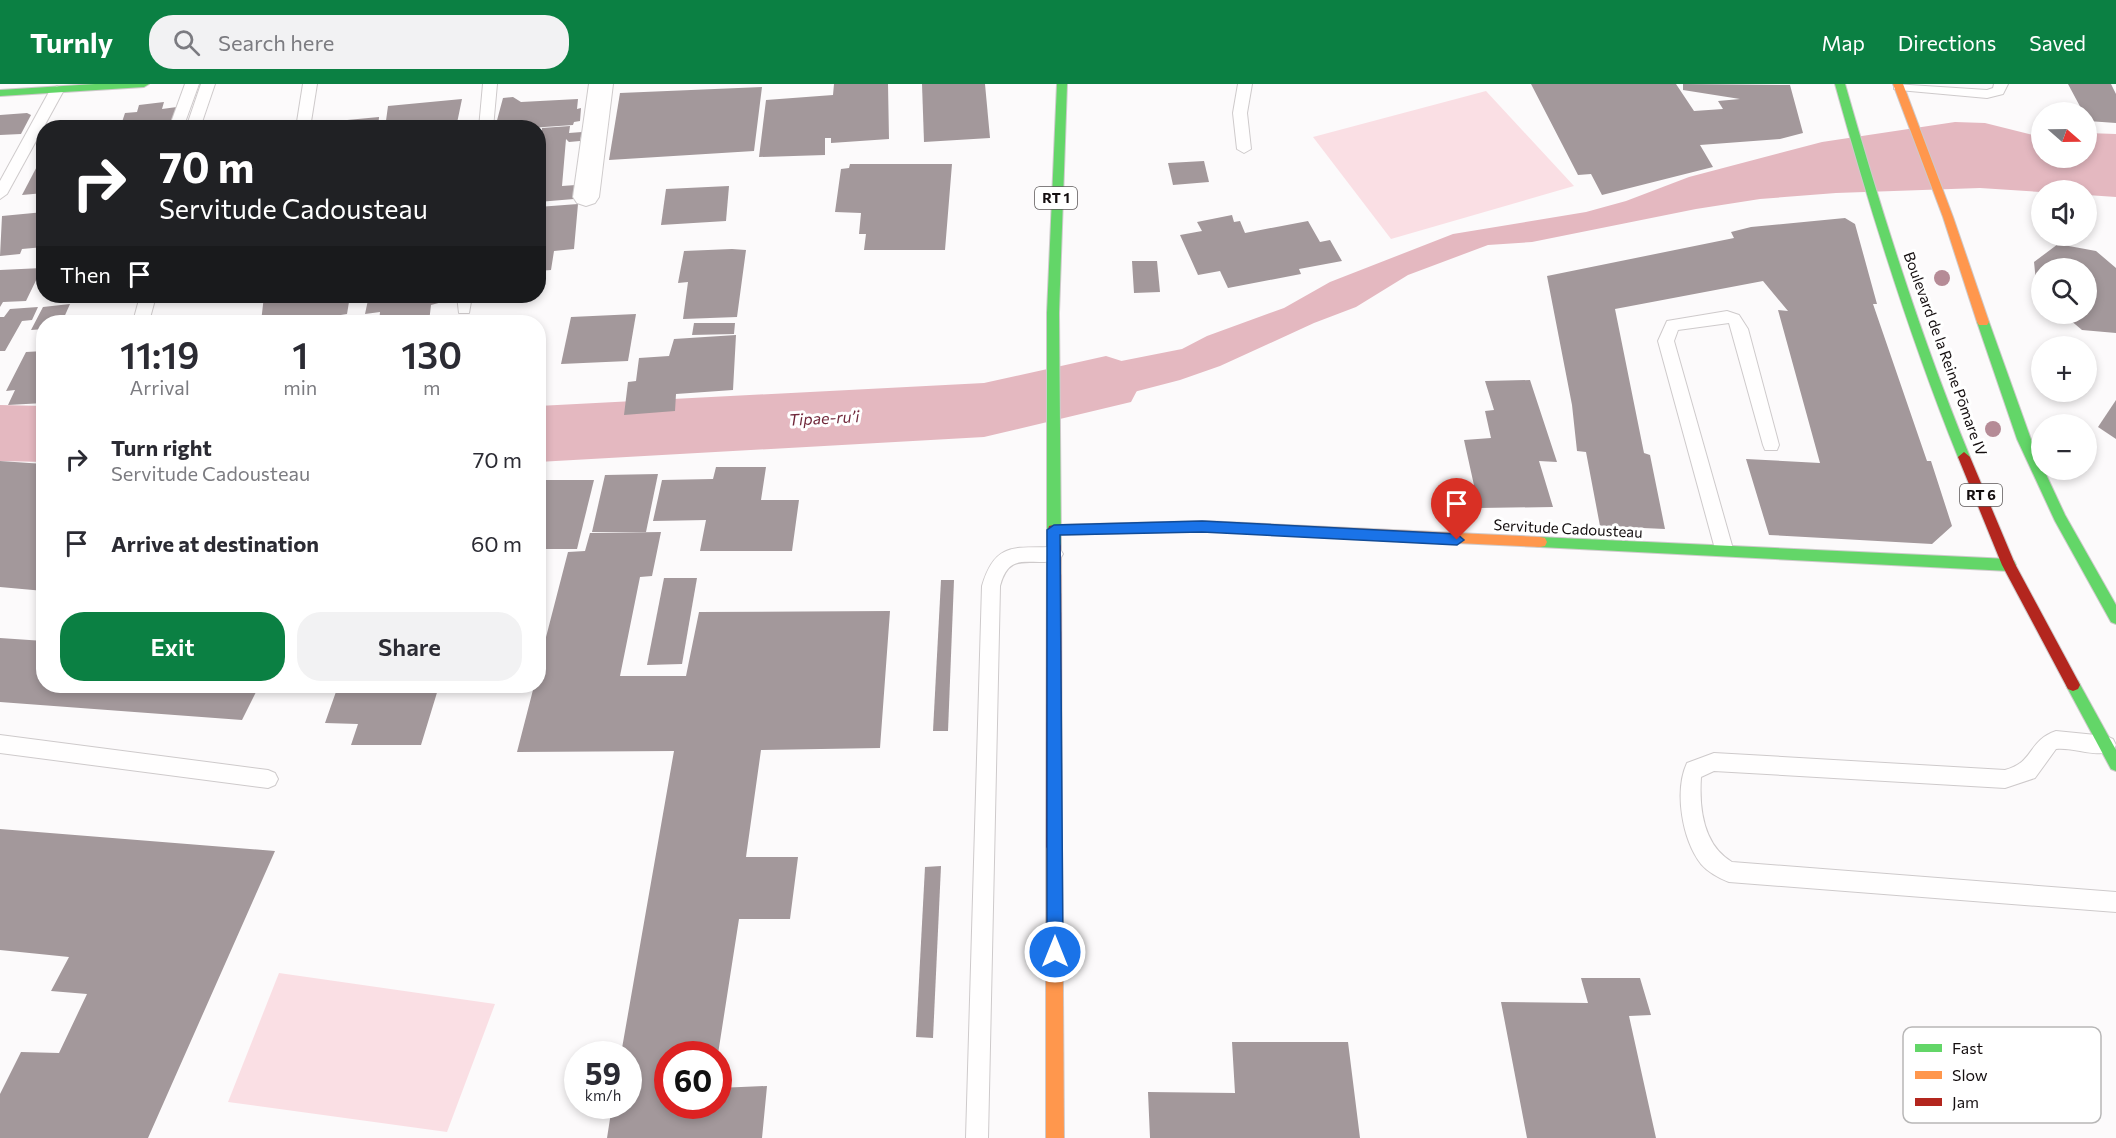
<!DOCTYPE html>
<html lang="en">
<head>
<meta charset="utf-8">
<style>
	body { margin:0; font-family:Commissioner,sans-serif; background:#f2f2f3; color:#2b2b33; height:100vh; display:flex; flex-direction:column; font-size:22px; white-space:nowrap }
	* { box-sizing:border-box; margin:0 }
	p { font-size:20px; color:#7c7c81 }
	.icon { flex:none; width:33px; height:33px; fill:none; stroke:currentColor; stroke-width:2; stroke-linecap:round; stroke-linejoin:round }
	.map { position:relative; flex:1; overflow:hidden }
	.side { position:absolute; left:36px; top:231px; width:510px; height:378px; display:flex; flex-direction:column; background:#fff; border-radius:24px; box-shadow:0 3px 9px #0003 }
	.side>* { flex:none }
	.banner { position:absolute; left:36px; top:36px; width:510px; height:183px; border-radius:24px; box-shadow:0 3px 9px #0003; background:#202124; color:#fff; overflow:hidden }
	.needle { width:39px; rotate:110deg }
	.buttons { position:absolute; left:2031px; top:18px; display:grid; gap:12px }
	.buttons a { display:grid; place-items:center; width:66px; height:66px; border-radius:50%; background:#fff; box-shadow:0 3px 9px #0003; font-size:30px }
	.speed { position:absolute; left:564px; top:957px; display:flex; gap:12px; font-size:30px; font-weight:700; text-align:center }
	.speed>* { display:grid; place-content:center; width:78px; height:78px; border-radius:50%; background:#fff; box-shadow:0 3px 9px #0003; line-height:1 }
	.speed small { font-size:15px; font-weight:400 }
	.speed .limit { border:9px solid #d22; background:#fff; color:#111 }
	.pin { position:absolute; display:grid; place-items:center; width:51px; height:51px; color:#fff; margin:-62px -26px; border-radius:50% 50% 50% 0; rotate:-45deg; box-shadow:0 0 6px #0007 }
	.pin .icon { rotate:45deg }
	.me { position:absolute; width:66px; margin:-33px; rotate:0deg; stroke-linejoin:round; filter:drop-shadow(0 0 4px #0008) }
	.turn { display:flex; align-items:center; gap:21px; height:126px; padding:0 24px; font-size:27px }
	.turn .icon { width:78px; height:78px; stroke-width:2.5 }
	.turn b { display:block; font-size:42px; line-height:51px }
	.then { display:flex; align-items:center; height:57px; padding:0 24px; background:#0003; gap:12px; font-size:22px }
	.eta { display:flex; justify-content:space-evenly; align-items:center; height:102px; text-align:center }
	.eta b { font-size:36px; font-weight:600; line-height:42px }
	.cta { display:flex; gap:12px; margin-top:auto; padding:12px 24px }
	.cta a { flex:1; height:69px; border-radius:24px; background:#0b8043; color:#fff; font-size:24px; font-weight:600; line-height:69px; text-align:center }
	.cta a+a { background:#f2f2f3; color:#2b2b33 }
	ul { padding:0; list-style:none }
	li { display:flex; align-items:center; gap:18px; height:84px; padding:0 24px }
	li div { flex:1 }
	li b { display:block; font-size:22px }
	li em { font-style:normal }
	header { display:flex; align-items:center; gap:36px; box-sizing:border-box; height:84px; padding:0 30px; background:#0b8043; color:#fff }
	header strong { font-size:28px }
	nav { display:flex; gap:33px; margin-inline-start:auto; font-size:21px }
	.search { width:420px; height:54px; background:#f2f2f3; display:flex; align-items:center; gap:15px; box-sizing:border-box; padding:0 21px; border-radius:24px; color:#7c7c81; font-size:22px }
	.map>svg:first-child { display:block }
	.green { fill:#fadfe4 }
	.water { fill:#e4b8c0 }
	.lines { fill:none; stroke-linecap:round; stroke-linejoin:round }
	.river { fill:#e4b8c0; fill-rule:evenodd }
	.building { fill:#a3989b }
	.lane-casing { stroke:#cecacb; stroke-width:2 }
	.street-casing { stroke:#cecacb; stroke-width:2 }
	.fast-casing { stroke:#cecacb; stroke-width:2 }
	.slow-casing { stroke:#cecacb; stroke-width:2 }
	.jam-casing { stroke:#cecacb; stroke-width:2 }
	.lane { fill:#fffefe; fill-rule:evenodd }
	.street { fill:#fffefe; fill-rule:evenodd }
	.fast { fill:#63d668; fill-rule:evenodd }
	.slow { fill:#ff974d; fill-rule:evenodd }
	.jam { fill:#b3261e; fill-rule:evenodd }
	.tree { fill:#b58b96 }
	.route { fill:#1a73e8; stroke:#114b97; stroke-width:1.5 }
	.labels { text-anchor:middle; stroke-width:6; stroke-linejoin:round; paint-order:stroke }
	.shield { fill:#fff; stroke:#5a5657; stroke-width:1.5 }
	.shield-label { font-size:14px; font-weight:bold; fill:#140e0f }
	.street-label { font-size:15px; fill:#140e0f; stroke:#fff }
	.water-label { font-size:16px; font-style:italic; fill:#70273a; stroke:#fff }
	.key { fill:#fff; stroke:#b8b7b7; stroke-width:1.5 }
	.key-label { font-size:16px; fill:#140e0f }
</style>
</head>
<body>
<header>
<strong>Turnly</strong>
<div class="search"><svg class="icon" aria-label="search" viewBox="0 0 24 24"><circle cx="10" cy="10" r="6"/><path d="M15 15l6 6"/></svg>Search here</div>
<nav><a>Map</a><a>Directions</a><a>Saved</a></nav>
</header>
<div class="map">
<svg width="2116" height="1054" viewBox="0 0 2116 1054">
	<rect width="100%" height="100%" fill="#fcfafb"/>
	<g class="green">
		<path d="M1486,7L1574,102L1391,155L1313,53Z"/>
		<path d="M279,889L495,920L447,1048L228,1018Z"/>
	</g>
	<path class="water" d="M1955,38L1985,39L2041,53L2042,74H2086L2087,49L2116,50V113L2087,111L2086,106L2041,108L1980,104L1836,109L1760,115L1696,125L1532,158L1488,161L1408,191L1356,223L1314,239L1220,282L1180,296L1107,315L1106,280L1182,265L1207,252L1284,224L1330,198L1453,150L1586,128L1626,117L1689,93L1822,58Z"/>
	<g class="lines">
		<g class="river">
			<path d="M1106,272L1131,280L1141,299L1131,318L984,353L538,378V322L984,299Z"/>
			<path d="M0,321L44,322V378L0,377Z"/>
		</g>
	</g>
	<g class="building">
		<path d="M834,0H888L889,55L831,59V54H825V71L759,73L766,16L833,11Z"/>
		<path d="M922,0H985L990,54L924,58Z"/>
		<path d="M1531,0H1676L1694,27L1723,25L1718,17L1740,15L1683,6V0L1790,1L1803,49L1780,55L1700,61L1713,83L1602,111L1591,90L1578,91Z"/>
		<path d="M2068,0H2111L2116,10V39L2088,37L2086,28H2083Z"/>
		<path d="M762,3L754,67L609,76L620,9Z"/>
		<path d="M513,13L521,18L578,15L577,25L581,24L580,37L574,38L573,41L530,44H516V38L496,40L503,14Z"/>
		<path d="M462,15L457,39L473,38L472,44H385L388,22Z"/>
		<path d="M164,18L162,25L177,23L170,44H120L125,29L137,28L139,21Z"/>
		<path d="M27,29L31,31L21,50L0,51V31Z"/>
		<path d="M379,33L378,44H325L326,38Z"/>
		<path d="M570,42L569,49L582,48L580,57L569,58L566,55L562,102L576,101L574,115L538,118V58H542V44Z"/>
		<path d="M44,69V109L22,111Z"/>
		<path d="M1204,77L1209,98L1173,101L1168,79Z"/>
		<path d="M850,80H952L945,166H864L866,150H859L861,129L835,128L841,85L849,84Z"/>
		<path d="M729,102L726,137L661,141L666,105Z"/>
		<path d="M578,120L574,165L554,167L551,186L538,187V123Z"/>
		<path d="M44,128V163L22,165L20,170L0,172L2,132Z"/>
		<path d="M1232,131L1234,138L1240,137L1245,149L1308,137L1320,158L1330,156L1342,177L1299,185L1301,190L1228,204L1220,187L1198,191L1180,151L1202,147L1197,138Z"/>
		<path d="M1845,134L1855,140L1877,220H1873L1927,377H1931L1952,442L1932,460L1769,451L1746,375L1820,379L1778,226L1788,227L1763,197L1615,225L1644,369L1650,371L1665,445L1600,442L1586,368L1577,367L1572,321L1547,192L1734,154L1731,148L1751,143Z"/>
		<path d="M2058,160L2096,167L2116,184V249L2082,246L2063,230H2086V184H2042V211L2037,207L2034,178Z"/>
		<path d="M732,165L746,166L737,233L683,235L688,198L678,199L684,167Z"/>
		<path d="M1132,177H1157L1160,208L1134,209Z"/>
		<path d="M42,184L26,217L3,218L0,223V186Z"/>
		<path d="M264,212H295V214L350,212L347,230L297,238H261Z"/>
		<path d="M379,212H447L446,217L431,221L429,238H379L380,228L365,230L368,216L379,214Z"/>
		<path d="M70,220L62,238H44V245L31,246L43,223Z"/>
		<path d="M38,223L32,236L22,237L5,267H0V233H4L10,225Z"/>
		<path d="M636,230L628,277L561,280L571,233Z"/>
		<path d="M694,239H735L734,250L692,251Z"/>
		<path d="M736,251L733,306L676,310L675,327L624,331L628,298L636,297L639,274L669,272L674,255Z"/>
		<path d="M44,267V319L8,321L15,306L6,307L26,268Z"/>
		<path d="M1530,296L1557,378L1539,377L1553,423L1479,424L1464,356L1491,354L1485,327L1494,326L1485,297Z"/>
		<path d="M2116,316V355L2098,343Z"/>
		<path d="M0,377L44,380V507L0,503Z"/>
		<path d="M716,383H766L761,416H799L792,467H700L706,436L653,437L662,396L713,395Z"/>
		<path d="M658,390L646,448H592L605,391Z"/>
		<path d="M538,396H594L577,465H538Z"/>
		<path d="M661,448L652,492L640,493L620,592H686L699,528L890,527L880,664L761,666L746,773H798L790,835H739L718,970H668V1022H718V1004L767,1002L762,1054H607L612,1022H628V970H621L674,667L517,668L534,602H538V584L568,468L585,467L590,449Z"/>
		<path d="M664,494H697L682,580L647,581Z"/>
		<path d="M941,496H954L948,647H933Z"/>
		<path d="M0,554L44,557V602H259L242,636L0,618Z"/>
		<path d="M338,602H439L421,661H351L358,640L325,639Z"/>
		<path d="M0,745L275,767L148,1054H0V1010L21,968L59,969L87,910L51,907L69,873L0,866Z"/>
		<path d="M941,782L933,954L916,953L925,783Z"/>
		<path d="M1581,894H1640L1651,931L1629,932L1656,1054H1527L1501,918L1588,919Z"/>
		<path d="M1232,958H1348L1360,1054H1150L1148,1008L1235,1009Z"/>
	</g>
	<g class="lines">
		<g class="lane-casing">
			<g id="lane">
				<path d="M185,0H199L183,44H169Z"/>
				<path d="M201,0H215L200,44H186Z"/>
				<path d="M303,0H317L310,44H296Z"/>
				<path d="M483,0H497L493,44H479Z"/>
				<path d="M1238,0H1252L1247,29L1251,65L1244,69L1237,65L1233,29Z"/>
				<path d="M1894,0L1987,6L1993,4L1994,0H2008L2003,10L1987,14L1899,6L1894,5Z"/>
				<path d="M57,2L64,6L7,110L0,115V97L50,6Z"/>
				<path d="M140,212H156L150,234L146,238H137L134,234Z"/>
				<path d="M457,212H472L469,229H459Z"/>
				<path d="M1727,227L1739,231L1748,245L1779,361L1777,366H1765L1763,361L1729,239L1678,246L1674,257L1733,465L1730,470L1724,472L1718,470L1715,465L1658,257L1667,237Z"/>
				<path d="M1054,463L1060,465L1063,470L1060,475C1032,485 1010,464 1000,502L988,1054H966L982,502C995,458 1014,464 1054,463Z"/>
				<path d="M2056,647L2106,652L2113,655L2116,661L2113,667C2096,674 2074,663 2056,665L2035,694L2005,704L1714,687L1701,693C1699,724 1703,761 1732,778L2116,808V828L1729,798C1719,794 1708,788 1701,780C1682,755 1674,707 1687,679L1714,669L2005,686C2035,678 2027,657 2056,647Z"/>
				<path d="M0,651L268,686L275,689L278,695L275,701L268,704L0,669Z"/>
			</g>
		</g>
		<g class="street-casing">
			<path id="street" d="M589,0H613L599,113L595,119L586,122L577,119L573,113Z"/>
		</g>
		<g class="fast-casing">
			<g id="fast">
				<path d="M95,0H149L144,3L0,12V6Z"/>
				<path d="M1057,0H1067L1059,229L1061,462L1059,466H1049L1047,462V229Z"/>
				<path d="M1835,0H1845C1881,126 1920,251 1970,373L1968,376H1960L1958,373C1909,251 1870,126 1835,0Z"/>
				<path d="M1983,234L1989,238L2042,386H2044L2065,431L2116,521V540L2111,538L2055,437L2017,355L1977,238Z"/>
				<path d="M1540,453L2009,475L2014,477L2016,481L2014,485L2009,487L1540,463L1535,462L1533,458L1535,454Z"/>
				<path d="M2073,595L2078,597L2116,666V687L2111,685L2068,605L2066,601L2068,597Z"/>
			</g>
		</g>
		<g class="slow-casing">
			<g id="slow">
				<path d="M1893,0H1903L1953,133L1989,238L1987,241H1979L1977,238L1943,133Z"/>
				<path d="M1204,437L1540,453L1545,454L1547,458L1545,462L1540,463L1204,447L1199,446L1198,442L1199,438Z"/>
				<path d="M1054,756L1059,758L1062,763L1064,1054H1046V763L1049,758Z"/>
			</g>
		</g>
		<g class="jam-casing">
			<g id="jam">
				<path d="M1964,368L1970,373L2015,480L2078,597L2080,601L2078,605L2073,607L2068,605L2002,481L1958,373Z"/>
				<path d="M1204,437L1209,438L1210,442L1209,446L1204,447L1054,451L1049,450L1048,446L1049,442L1054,441Z"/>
				<path d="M1054,457L1059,458L1061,462L1062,763L1059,768L1054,770L1049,768L1046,763L1047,462L1049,458Z"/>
			</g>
		</g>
		<use href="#lane" class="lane"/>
		<use href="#street" class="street"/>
		<use href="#fast" class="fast"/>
		<use href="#slow" class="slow"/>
		<use href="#jam" class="jam"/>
	</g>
	<g class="tree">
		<circle cx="1942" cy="194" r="8"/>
		<circle cx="1993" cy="345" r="8"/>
	</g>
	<path class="route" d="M1202,437L1457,450L1464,456L1457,461L1202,448L1060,451L1063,868L1060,874L1055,876L1049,874L1047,868V446L1054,441Z"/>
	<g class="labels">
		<g class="shield">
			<rect x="1035" y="103" width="42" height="22" rx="4.5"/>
			<rect x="1960" y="400" width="42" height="22" rx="4.5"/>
		</g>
		<g class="shield-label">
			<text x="1056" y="119">RT 1</text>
			<text x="1981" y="416">RT 6</text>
		</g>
		<g class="street-label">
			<text transform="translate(1945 270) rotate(70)" y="5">Boulevard de la Reine Pōmare IV</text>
			<text transform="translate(1568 445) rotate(3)" y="5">Servitude Cadousteau</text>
		</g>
		<g class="water-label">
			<text transform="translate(824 334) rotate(-3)" y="6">Tipae-ru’i</text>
		</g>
	</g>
	<rect x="1903" y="943" width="198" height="96" rx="9" class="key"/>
	<rect x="1915" y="960" width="27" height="8" fill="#63d668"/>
	<rect x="1915" y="987" width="27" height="8" fill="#ff974d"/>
	<rect x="1915" y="1014" width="27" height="8" fill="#b3261e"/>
	<g class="key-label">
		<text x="1952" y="970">Fast</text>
		<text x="1952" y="997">Slow</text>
		<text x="1952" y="1024">Jam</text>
	</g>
</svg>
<div class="buttons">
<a><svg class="needle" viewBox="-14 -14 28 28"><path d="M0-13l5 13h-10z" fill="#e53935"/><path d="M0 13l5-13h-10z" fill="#7c7c81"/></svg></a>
<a><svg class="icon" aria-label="sound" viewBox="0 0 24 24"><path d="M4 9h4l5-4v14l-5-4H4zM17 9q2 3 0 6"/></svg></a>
<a><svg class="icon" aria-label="search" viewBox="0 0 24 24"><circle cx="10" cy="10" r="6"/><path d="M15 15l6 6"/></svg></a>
<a>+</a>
<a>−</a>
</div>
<div class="speed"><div>59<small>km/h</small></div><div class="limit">60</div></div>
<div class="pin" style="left:1457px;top:456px;background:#d93025"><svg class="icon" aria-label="arrive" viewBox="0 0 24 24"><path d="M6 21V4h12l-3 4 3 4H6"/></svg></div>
<svg class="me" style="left:1055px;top:868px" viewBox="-20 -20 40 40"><circle r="17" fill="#1a73e8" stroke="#fff" stroke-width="3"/><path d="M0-11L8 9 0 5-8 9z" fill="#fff"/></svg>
<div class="banner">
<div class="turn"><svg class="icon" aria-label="right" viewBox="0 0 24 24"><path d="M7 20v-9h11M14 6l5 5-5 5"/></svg><div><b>70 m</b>Servitude Cadousteau</div></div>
<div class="then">Then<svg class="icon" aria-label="arrive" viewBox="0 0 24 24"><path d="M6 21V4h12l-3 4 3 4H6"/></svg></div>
</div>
<section class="side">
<div class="eta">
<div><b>11:19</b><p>Arrival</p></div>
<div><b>1</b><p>min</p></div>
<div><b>130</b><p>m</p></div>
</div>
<ul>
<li><svg class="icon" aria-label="right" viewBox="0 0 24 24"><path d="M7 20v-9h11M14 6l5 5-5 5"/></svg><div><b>Turn right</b><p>Servitude Cadousteau</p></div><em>70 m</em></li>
<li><svg class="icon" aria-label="arrive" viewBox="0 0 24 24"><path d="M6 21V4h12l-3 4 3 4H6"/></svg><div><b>Arrive at destination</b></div><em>60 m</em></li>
</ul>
<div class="cta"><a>Exit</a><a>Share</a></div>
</section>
</div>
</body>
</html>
